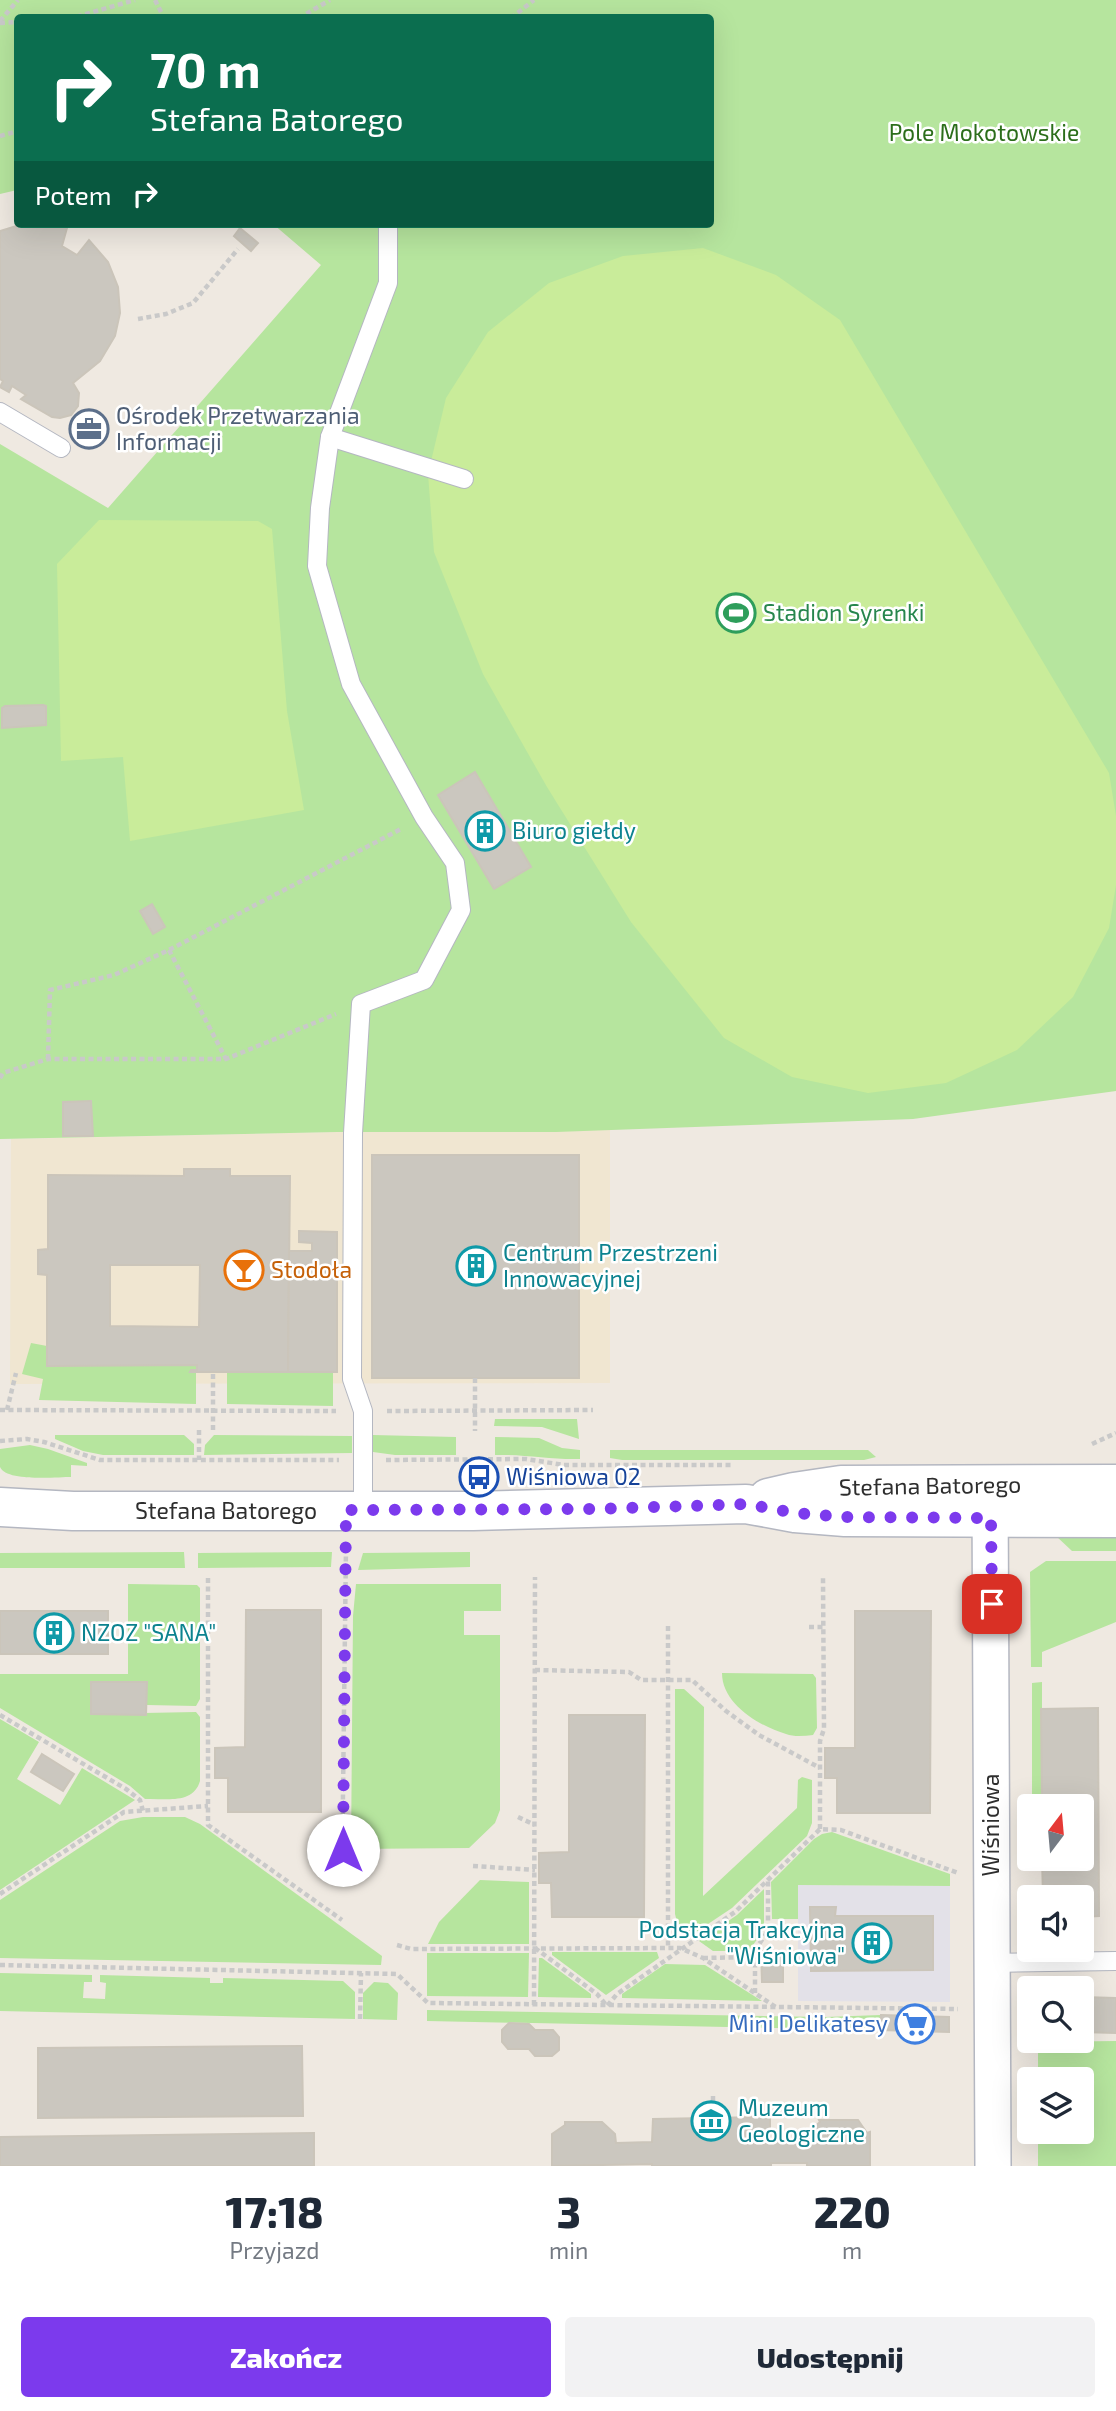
<!DOCTYPE html>
<html lang="pl">
<head>
<meta charset="utf-8">
<style>
	body { margin:0; font-family:"Exo 2",sans-serif; background:#f2f2f3; color:#1f2937; height:100vh; display:flex; flex-direction:column; font-size:26px; white-space:nowrap }
	* { box-sizing:border-box; margin:0 }
	p { font-size:23px; color:#747a83 }
	.icon { flex:none; width:38px; height:38px; fill:none; stroke:currentColor; stroke-width:2; stroke-linecap:round; stroke-linejoin:round }
	.map { position:relative; height:2166px; overflow:hidden }
	.sheet { display:flex; flex-direction:column; background:#fff; flex:1 }
	.sheet>* { flex:none }
	.guide { position:absolute; left:14px; top:14px; width:700px; height:214px; border-radius:7px; box-shadow:0 7px 28px #0002; background:#0b6e4f; color:#fff; overflow:hidden }
	.needle { width:46px; rotate:16deg }
	.controls { position:absolute; left:1017px; top:1794px; display:grid; gap:14px }
	.controls a { display:grid; place-items:center; width:77px; height:77px; border-radius:7px; background:#fff; box-shadow:0 7px 28px #0002; font-size:35px }
	.pin { position:absolute; display:grid; place-items:center; width:60px; height:60px; color:#fff; margin:-30px; border-radius:14px; box-shadow:0 4px 10px #0006 }
	.me { position:absolute; width:77px; margin:-38px; rotate:0deg; stroke-linejoin:round; filter:drop-shadow(0 0 5px #0008) }
	.turn { display:flex; align-items:center; gap:24px; height:147px; padding:0 21px; font-size:32px }
	.turn .icon { width:91px; height:91px; stroke-width:2.5 }
	.turn b { display:block; font-size:49px; line-height:60px }
	.then { display:flex; align-items:center; height:66px; padding:0 21px; background:#0003; gap:14px; font-size:26px }
	.eta { display:flex; justify-content:space-evenly; align-items:center; height:119px; text-align:center }
	.eta b { font-size:42px; font-weight:800; line-height:49px }
	.cta { display:flex; gap:14px; margin-top:auto; padding:14px 21px }
	.cta a { flex:1; height:80px; border-radius:7px; background:#7c3aed; color:#fff; font-size:28px; font-weight:800; line-height:80px; text-align:center }
	.cta a+a { background:#f2f2f3; color:#1f2937 }
	.map>svg:first-child { display:block }
	.industrial { fill:#e3e1e8 }
	.education { fill:#f0e6d1 }
	.green { fill:#b6e59e }
	.pitch { fill:#c9ec9a }
	.building { fill:#cbc7bf; stroke:#cbc5ba; stroke-width:2; fill-rule:evenodd }
	.lines { fill:none; stroke-linecap:round; stroke-linejoin:round }
	.service-casing { stroke:#b4b7c1; stroke-width:20 }
	.minor-casing { stroke:#b4b7c1; stroke-width:38 }
	.tertiary-casing { stroke:#b4b7c1; stroke-width:41 }
	.path { stroke:#c9c9c9; stroke-width:4.5; stroke-dasharray:5 3.5; stroke-linecap:butt }
	.service { stroke:#fff; stroke-width:18 }
	.minor { stroke:#fff; stroke-width:35 }
	.tertiary { stroke:#fff; stroke-width:38 }
	.route { stroke:#7c3aed; stroke-width:12; stroke-dasharray:0 21.6 }
	.labels { text-anchor:middle; stroke-width:5; stroke-linejoin:round; paint-order:stroke }
	.park-label { font-size:23px; fill:#2c6e1b; stroke:#fff }
	.service-label { font-size:23px; fill:#4e5e75; stroke:#fff; text-anchor:start }
	.leisure-label { font-size:23px; fill:#27864d; stroke:#fff; text-anchor:start }
	.culture-label { font-size:23px; fill:#0d838f; stroke:#fff; text-anchor:start }
	.food-label { font-size:23px; fill:#c56008; stroke:#fff; text-anchor:start }
	.transit-label { font-size:23px; fill:#164399; stroke:#fff; text-anchor:start }
	.street-label { font-size:23px; fill:#2e2e2e; stroke:#fff }
	.shop-label { font-size:23px; fill:#366cbe; stroke:#fff; text-anchor:end }
</style>
</head>
<body>
<div class="map">
<svg width="1116" height="2166" viewBox="0 0 1116 2166">
	<rect width="100%" height="100%" fill="#efe9e1"/>
	<path class="industrial" d="M798,1885L950,1886V2002L798,2001Z"/>
	<path class="education" d="M610,1130V1383L10,1384L11,1139L337,1132Z"/>
	<g class="green">
		<path d="M0,0H1116V1091L913,1119L556,1132H337L0,1139V444L108,508L321,265L273,224H710V18H18L17,190L0,194Z"/>
		<path d="M31,1343L47,1346L48,1366L197,1365V1370L191,1372H196V1404L39,1400L43,1379L22,1374Z"/>
		<path d="M227,1372H333V1406L227,1404Z"/>
		<path d="M495,1419H577L579,1439L542,1427L494,1426Z"/>
		<path d="M55,1435H184L194,1444V1455H103L83,1451L55,1439Z"/>
		<path d="M214,1435L352,1436V1453L204,1455L205,1445Z"/>
		<path d="M373,1435L456,1437V1455H395L373,1452Z"/>
		<path d="M495,1437L539,1438L562,1448L580,1450V1459C552,1460 524,1454 495,1455Z"/>
		<path d="M30,1445L48,1449L87,1463V1466L71,1465V1477C57,1477 6,1482 0,1467C0,1462 0,1454 0,1449Z"/>
		<path d="M610,1450H868L876,1457L864,1460H622L610,1458Z"/>
		<path d="M1116,1530V1551H1072L1055,1535Z"/>
		<path d="M184,1552L185,1568H0V1553Z"/>
		<path d="M332,1552L331,1567L198,1568V1553Z"/>
		<path d="M470,1552V1567L358,1570L363,1553Z"/>
		<path d="M1046,1561H1116V1622L1042,1652V1667H1031L1030,1572Z"/>
		<path d="M128,1584L197,1585L200,1588V1699L196,1706L147,1705L146,1682H92L91,1714L196,1712L200,1717V1781C193,1805 166,1798 145,1799L130,1786L0,1708V1674H128Z"/>
		<path d="M356,1584H501V1611H464V1635H500V1810L495,1823L469,1848L351,1849L353,1616Z"/>
		<path d="M722,1673L813,1674L816,1678L817,1728L813,1735C804,1736 794,1737 786,1734C759,1726 722,1704 722,1673Z"/>
		<path d="M1042,1682V1806H1032V1683Z"/>
		<path d="M675,1689H684L704,1707L703,1896L797,1808L798,1780L802,1777L812,1780V1823L807,1836L732,1908L690,1936L679,1930L675,1914Z"/>
		<path d="M0,1719L39,1742L17,1779L60,1805L82,1768L135,1800L0,1890Z"/>
		<path d="M143,1817H185L200,1824L382,1956L381,1965L0,1958V1900L120,1821Z"/>
		<path d="M832,1832L950,1874V1886L798,1885V1919H772L771,1882L814,1839L822,1834Z"/>
		<path d="M480,1880L529,1882V1944H428L439,1922Z"/>
		<path d="M764,1889V1929L749,1951H713L699,1941L737,1915Z"/>
		<path d="M552,1952H657L659,1958L606,1995L552,1955Z"/>
		<path d="M427,1953H529L528,1997L427,1996Z"/>
		<path d="M539,1958H542L591,1994V1998L538,1997Z"/>
		<path d="M665,1964L705,1965L762,2001L622,1998V1994Z"/>
		<path d="M0,1973L92,1975V1982H84L83,1998L105,1999L106,1983L100,1982V1975L210,1978V1983H223V1978L343,1981L355,1992V2019L0,2011Z"/>
		<path d="M374,1982L388,1983L398,1993L397,2020L363,2019V1993Z"/>
		<path d="M427,2010L825,2017L881,2015L880,2030L427,2021Z"/>
		<path d="M1116,2041V2166H1038V2132H1082V2079H1038V2042Z"/>
	</g>
	<g class="pitch">
		<path d="M703,248L776,275L840,320L1109,773L1116,816V885L1109,928L1073,997L1017,1050L946,1083L868,1093L792,1077L724,1038L631,922L547,787L483,674L434,552L428,474L446,398L488,332L549,283L623,256Z"/>
		<path d="M99,520L258,521L272,529L287,711L304,810L130,841L123,757L61,761L57,564Z"/>
	</g>
	<g class="building">
		<path d="M23,224H55L67,228L62,246L77,255L89,240L108,262L118,287L120,313L115,336L100,361L73,383L79,393L78,406L71,415L60,418L52,417L21,399L26,395L12,386L9,392L0,387L3,381L0,379V231Z"/>
		<path d="M240,228L258,243L251,251L234,236Z"/>
		<path d="M43,705L46,706V725L2,728V708L5,706Z"/>
		<path d="M475,772L531,867L494,889L438,795Z"/>
		<path d="M152,904L165,927L153,934L140,911Z"/>
		<path d="M91,1101L93,1136H63V1102Z"/>
		<rect x="372" y="1155" width="207" height="223"/>
		<path d="M184,1169H230V1176H290L288,1372H190L191,1370H197V1365L47,1366V1275L38,1274V1250L48,1249V1175L184,1176ZM110,1265H200L199,1327L110,1326Z"/>
		<path d="M299,1231L337,1232V1372H288L289,1251H312V1243L299,1242Z"/>
		<path d="M246,1610H321V1812H228V1778H215V1748L245,1747Z"/>
		<rect x="0" y="1611" width="108" height="43"/>
		<path d="M855,1611H931L930,1813H837V1778H825V1748H855Z"/>
		<path d="M91,1682H147L146,1715L91,1714Z"/>
		<path d="M1098,1708L1099,1916L1082,1917V1897H1043L1042,1858H1082V1806H1042L1041,1709Z"/>
		<path d="M569,1715H645L644,1917H552L551,1883H539V1853L569,1852Z"/>
		<path d="M42,1754L74,1774L63,1791L31,1772Z"/>
		<path d="M810,1907H836L835,1916H933V1970L811,1971Z"/>
		<path d="M761,1951H783V1982H762Z"/>
		<path d="M1082,1997L1116,1998V2033L1082,2032Z"/>
		<path d="M881,2015L949,2017V2032L880,2030Z"/>
		<path d="M509,2023L529,2024L535,2030H553L559,2037V2050L552,2056H535L529,2049H508L502,2042V2030Z"/>
		<path d="M302,2046L303,2116L38,2118V2048Z"/>
		<path d="M770,2117V2141H807V2133L820,2122L819,2120H858L867,2133L870,2132V2166H807V2163H771V2166H652V2164L552,2166V2134L565,2125V2122H602L615,2134L616,2143L652,2142L653,2119Z"/>
		<path d="M314,2133V2166H0V2137Z"/>
	</g>
	<g class="lines">
		<g class="service-casing">
			<g id="service">
				<path d="M0,412L61,448"/>
				<path d="M330,437L464,479"/>
				<path d="M363,1510V1411L352,1379L353,1133L361,1004L424,980L461,910L455,863L424,817L351,684L317,566L320,508L330,437L388,283V224"/>
				<path d="M991,1963L1116,1961"/>
			</g>
		</g>
		<g class="minor-casing">
			<path id="minor" d="M990,1491L993,2166"/>
		</g>
		<g class="tertiary-casing">
			<g id="tertiary">
				<path d="M768,1498L794,1492L841,1485L1116,1484"/>
				<path d="M0,1507L73,1511H473L746,1504L795,1513L845,1517L1116,1518"/>
			</g>
		</g>
		<g class="path">
			<path d="M155,0L164,18"/>
			<path d="M60,18L79,16L135,0"/>
			<path d="M299,18L330,0"/>
			<path d="M511,18L534,0"/>
			<path d="M0,21L18,0"/>
			<path d="M0,23L18,22"/>
			<path d="M0,136L18,131"/>
			<path d="M138,319L166,314L193,303L238,249"/>
			<path d="M169,950L226,1059"/>
			<path d="M48,1059L50,990L114,975L169,950L401,829"/>
			<path d="M0,1078L3,1073L48,1059H226L336,1014"/>
			<path d="M475,1378V1431"/>
			<path d="M0,1410L336,1411"/>
			<path d="M7,1410L16,1373"/>
			<path d="M387,1411L593,1410"/>
			<path d="M199,1430V1460"/>
			<path d="M213,1430V1372"/>
			<path d="M0,1441L27,1439L44,1442L100,1460H339"/>
			<path d="M1092,1444L1116,1433"/>
			<path d="M386,1460L526,1459L564,1465H734"/>
			<path d="M208,1578V1825L342,1920"/>
			<path d="M668,1626V1948"/>
			<path d="M809,1627H823"/>
			<path d="M535,1670L629,1672L641,1680H692L726,1711L759,1735L820,1768"/>
			<path d="M0,1715L126,1789L140,1800L143,1811"/>
			<path d="M518,1817L535,1825"/>
			<path d="M820,1829V1741L824,1729L823,1577"/>
			<path d="M473,1866L535,1870"/>
			<path d="M342,1876L346,1546"/>
			<path d="M0,1894L124,1812L208,1806"/>
			<path d="M397,1945L411,1949L680,1948L703,1958L777,2008"/>
			<path d="M535,1948L597,1994L607,2006L617,1994L735,1912L820,1829L841,1830L958,1873"/>
			<path d="M703,1958L755,1957"/>
			<path d="M0,1965L397,1974L428,2003L958,2009"/>
			<path d="M755,1993V1950L768,1931V1880"/>
			<path d="M534,2005L535,1577"/>
			<path d="M360,2019L361,1973"/>
			<path d="M713,2118V2095"/>
		</g>
		<use href="#service" class="service"/>
		<use href="#minor" class="minor"/>
		<use href="#tertiary" class="tertiary"/>
	</g>
	<g class="lines">
		<path class="route" d="M343,1850L346,1510L598,1509L746,1504L795,1513L845,1517L991,1518L992,1604"/>
	</g>
	<defs>
		<g id="office-ring" transform="scale(2.0125)"><circle r="9.5" fill="#fff" stroke="#5c6f8a" stroke-width="1.5"/><path d="M-6-3h4V-5.5h4V-3h4V5H-6ZM-1-4.5V-3h2v-1.5ZM-6 0V1H6V0Z" fill="#5c6f8a"/></g>
		<g id="stadium-ring" transform="scale(2.0125)"><circle r="9.5" fill="#fff" stroke="#2e9e5b" stroke-width="1.5"/><path d="M0-5a6.5 5 0 1 0 0 10a6.5 5 0 1 0 0-10ZM-3.5-1.8h7v3.6h-7Z" fill="#2e9e5b"/></g>
		<g id="building-ring" transform="scale(2.0125)"><circle r="9.5" fill="#fff" stroke="#0f9aa8" stroke-width="1.5"/><path d="M-4-6H4V6H1V3H-1V6H-4ZM-2.5-4.3h1.7v1.8h-1.7ZM.8-4.3h1.7v1.8H.8ZM-2.5-1h1.7V.8h-1.7ZM.8-1h1.7V.8H.8Z" fill="#0f9aa8"/></g>
		<g id="bar-ring" transform="scale(2.0125)"><circle r="9.5" fill="#fff" stroke="#e8710a" stroke-width="1.5"/><path d="M-6-5H6L.8 .8V4.5H3.5V6h-7V4.5H-.8V.8Z" fill="#e8710a"/></g>
		<g id="bus-ring" transform="scale(2.0125)"><circle r="9.5" fill="#fff" stroke="#1a4fb4" stroke-width="1.5"/><path d="M-5-6H5V4H4V6H2V4H-2V6H-4V4H-5ZM-3.5-4V0h7V-4ZM-3.5 1.2v1.5H-2V1.2ZM2 1.2v1.5H3.5V1.2Z" fill="#1a4fb4"/></g>
		<g id="supermarket-ring" transform="scale(2.0125)"><circle r="9.5" fill="#fff" stroke="#3f7fe0" stroke-width="1.5"/><path d="M-6-5.5h2.5l.6 2H6L4.5 2H-2.5L-4.4-4H-6ZM-1.5 3.2a1.3 1.3 0 1 0 .1 0ZM3 3.2a1.3 1.3 0 1 0 .1 0Z" fill="#3f7fe0"/></g>
		<g id="museum-ring" transform="scale(2.0125)"><circle r="9.5" fill="#fff" stroke="#0f9aa8" stroke-width="1.5"/><path d="M0-6L6-3V-2H-6V-3ZM-5-1h2V3h-2ZM-1-1h2V3h-2ZM3-1h2V3H3ZM-6 4H6V6H-6Z" fill="#0f9aa8"/></g>
	</defs>
	<g fill-rule="evenodd">
		<use href="#office-ring" x="89" y="429"/>
		<use href="#stadium-ring" x="736" y="613"/>
		<use href="#building-ring" x="485" y="831"/>
		<use href="#building-ring" x="476" y="1266"/>
		<use href="#bar-ring" x="244" y="1270"/>
		<use href="#bus-ring" x="479" y="1477"/>
		<use href="#building-ring" x="54" y="1633"/>
		<use href="#building-ring" x="872" y="1943"/>
		<use href="#supermarket-ring" x="915" y="2024"/>
		<use href="#museum-ring" x="711" y="2121"/>
	</g>
	<g class="labels">
		<g class="park-label">
			<text x="984" y="141">Pole Mokotowskie</text>
		</g>
		<g class="service-label">
			<text x="116" y="424">Ośrodek Przetwarzania<tspan x="116" dy="26">Informacji</tspan></text>
		</g>
		<g class="leisure-label">
			<text x="763" y="621">Stadion Syrenki</text>
		</g>
		<g class="culture-label">
			<text x="512" y="839">Biuro giełdy</text>
			<text x="503" y="1261">Centrum Przestrzeni<tspan x="503" dy="26">Innowacyjnej</tspan></text>
			<text x="81" y="1641">NZOZ "SANA"</text>
			<text x="845" y="1938" text-anchor="end">Podstacja Trakcyjna<tspan x="845" dy="26">"Wiśniowa"</tspan></text>
			<text x="738" y="2116">Muzeum<tspan x="738" dy="26">Geologiczne</tspan></text>
		</g>
		<g class="food-label">
			<text x="271" y="1278">Stodoła</text>
		</g>
		<g class="transit-label">
			<text x="506" y="1485">Wiśniowa 02</text>
		</g>
		<g class="street-label">
			<text transform="translate(930 1486) rotate(-1)" y="8">Stefana Batorego</text>
			<text x="226" y="1519">Stefana Batorego</text>
			<text transform="translate(991 1825) rotate(-90)" y="8">Wiśniowa</text>
		</g>
		<g class="shop-label">
			<text x="888" y="2032">Mini Delikatesy</text>
		</g>
	</g>
</svg>
<div class="controls">
<a><svg class="needle" viewBox="-14 -14 28 28"><path d="M0-13l5 13h-10z" fill="#e53935"/><path d="M0 13l5-13h-10z" fill="#747a83"/></svg></a>
<a><svg class="icon" aria-label="sound" viewBox="0 0 24 24"><path d="M4 9h4l5-4v14l-5-4H4zM17 9q2 3 0 6"/></svg></a>
<a><svg class="icon" aria-label="search" viewBox="0 0 24 24"><circle cx="10" cy="10" r="6"/><path d="M15 15l6 6"/></svg></a>
<a><svg class="icon" aria-label="layers" viewBox="0 0 24 24"><path d="M12 4l9 5-9 5-9-5zM3 14l9 5 9-5"/></svg></a>
</div>
<div class="pin" style="left:992px;top:1604px;background:#d93025"><svg class="icon" aria-label="arrive" viewBox="0 0 24 24"><path d="M6 21V4h12l-3 4 3 4H6"/></svg></div>
<svg class="me" style="left:343px;top:1850px" viewBox="-20 -20 40 40"><circle r="19" fill="#fff"/><path d="M0-13L10 11 0 6-10 11z" fill="#7c3aed"/></svg>
<div class="guide">
<div class="turn"><svg class="icon" aria-label="right" viewBox="0 0 24 24"><path d="M7 20v-9h11M14 6l5 5-5 5"/></svg><div><b>70 m</b>Stefana Batorego</div></div>
<div class="then">Potem<svg class="icon" aria-label="right" viewBox="0 0 24 24"><path d="M7 20v-9h11M14 6l5 5-5 5"/></svg></div>
</div>
</div>
<section class="sheet">
<div class="eta">
<div><b>17:18</b><p>Przyjazd</p></div>
<div><b>3</b><p>min</p></div>
<div><b>220</b><p>m</p></div>
</div>
<div class="cta"><a>Zakończ</a><a>Udostępnij</a></div>
</section>
</body>
</html>
